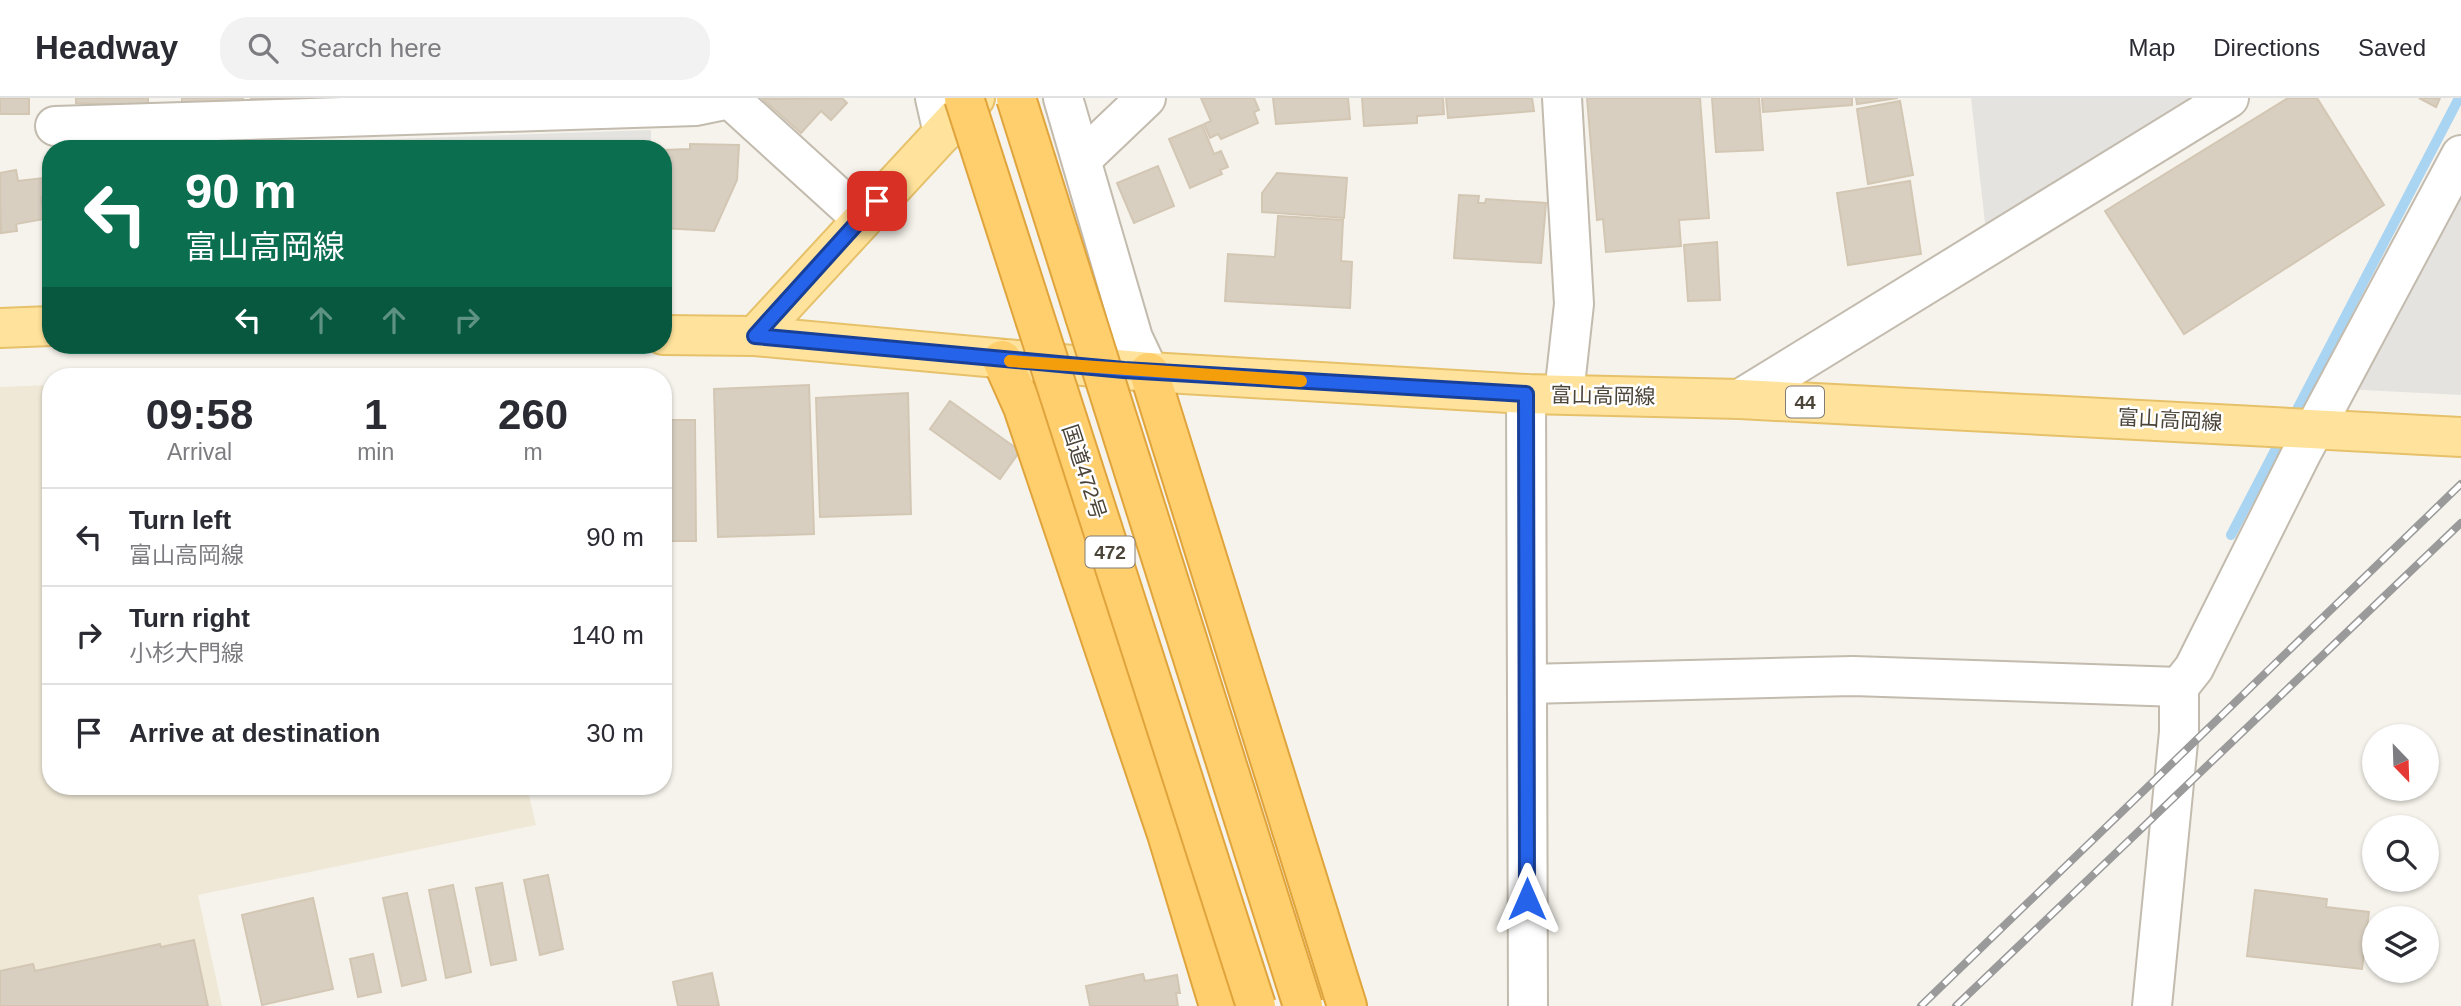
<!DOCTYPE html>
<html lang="en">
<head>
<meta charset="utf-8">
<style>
	body { margin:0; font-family:Arial,"Noto Sans JP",sans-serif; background:#f2f2f3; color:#2b2b33; height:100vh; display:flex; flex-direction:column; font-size:26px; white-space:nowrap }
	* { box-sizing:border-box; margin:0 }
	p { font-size:23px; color:#7c7c81 }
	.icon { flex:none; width:38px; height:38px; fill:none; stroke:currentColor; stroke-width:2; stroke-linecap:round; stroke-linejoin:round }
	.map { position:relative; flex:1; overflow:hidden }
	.sheet { position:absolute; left:42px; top:270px; width:630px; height:427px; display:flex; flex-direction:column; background:#fff; border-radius:28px; box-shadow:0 2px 5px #0004 }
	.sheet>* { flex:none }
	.hud { position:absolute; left:42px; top:42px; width:630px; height:214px; border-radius:28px; box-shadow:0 2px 5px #0004; background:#0b6e4f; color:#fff; overflow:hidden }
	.needle { width:46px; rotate:157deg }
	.buttons { position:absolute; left:2362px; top:626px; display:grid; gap:14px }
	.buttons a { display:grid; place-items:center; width:77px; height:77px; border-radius:50%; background:#fff; box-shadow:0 2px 5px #0004; font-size:35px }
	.pin { position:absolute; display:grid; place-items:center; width:60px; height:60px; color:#fff; margin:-30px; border-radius:14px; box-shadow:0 4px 10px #0006 }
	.me { position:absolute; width:77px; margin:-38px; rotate:0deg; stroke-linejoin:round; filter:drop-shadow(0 0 5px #0008) }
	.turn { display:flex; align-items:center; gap:24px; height:147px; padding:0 28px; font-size:32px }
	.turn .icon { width:91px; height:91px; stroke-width:2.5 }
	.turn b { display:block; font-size:49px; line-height:60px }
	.lanes { display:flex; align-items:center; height:66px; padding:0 28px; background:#0003; justify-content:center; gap:35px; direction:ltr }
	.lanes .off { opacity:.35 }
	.eta { display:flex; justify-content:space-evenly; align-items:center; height:119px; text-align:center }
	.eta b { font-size:42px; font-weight:800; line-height:49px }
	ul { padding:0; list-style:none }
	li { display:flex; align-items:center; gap:21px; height:98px; padding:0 28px; border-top:2px solid #e1e1e2 }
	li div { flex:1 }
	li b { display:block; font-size:26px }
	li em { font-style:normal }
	header { display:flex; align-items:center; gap:42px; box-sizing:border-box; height:98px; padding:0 35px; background:#fff; border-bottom:2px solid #e1e1e2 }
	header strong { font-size:33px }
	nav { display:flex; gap:38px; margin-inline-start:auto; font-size:24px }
	.search { width:490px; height:63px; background:#f2f2f3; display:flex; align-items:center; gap:18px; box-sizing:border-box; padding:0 24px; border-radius:28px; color:#7c7c81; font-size:26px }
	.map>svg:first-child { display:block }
	.education { fill:#efe8d6 }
	.parking { fill:#e5e3e0 }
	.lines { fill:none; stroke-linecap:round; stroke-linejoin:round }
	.stream { stroke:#a9d4f2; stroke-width:10 }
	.building { fill:#d8cfc1; stroke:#d3c7b4; stroke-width:2 }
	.minor-casing { stroke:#c2bbae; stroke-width:42 }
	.major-casing { stroke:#e6c16a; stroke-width:42 }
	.highway-casing { stroke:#e0a43c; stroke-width:42 }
	.minor { stroke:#fff; stroke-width:38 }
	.major { stroke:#ffe39c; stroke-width:38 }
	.highway { stroke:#ffcf6e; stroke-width:38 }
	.rail-casing { stroke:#9a9a9a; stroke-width:8 }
	.rail { stroke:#fff; stroke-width:5; stroke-dasharray:16; stroke-linecap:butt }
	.highway-bridge-casing { stroke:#e0a43c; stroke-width:42; stroke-linecap:butt }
	.highway-bridge { stroke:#ffcf6e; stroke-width:38 }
	.route-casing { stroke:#184099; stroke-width:18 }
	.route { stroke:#2563eb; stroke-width:12 }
	.slow { stroke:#f59e0b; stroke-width:12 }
	.labels { text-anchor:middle; stroke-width:5; stroke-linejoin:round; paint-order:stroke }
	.shield { fill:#fff; stroke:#817c74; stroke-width:2 }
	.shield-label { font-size:19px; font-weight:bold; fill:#4b4439 }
	.street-label { font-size:21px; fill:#4b4439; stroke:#fff }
</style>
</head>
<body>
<header>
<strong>Headway</strong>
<div class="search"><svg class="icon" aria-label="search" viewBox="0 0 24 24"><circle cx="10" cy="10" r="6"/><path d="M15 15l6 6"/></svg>Search here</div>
<nav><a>Map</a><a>Directions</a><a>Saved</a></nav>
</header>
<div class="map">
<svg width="2461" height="908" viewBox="0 0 2461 908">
	<rect width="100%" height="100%" fill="#f6f3ec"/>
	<path class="education" d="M51,287V688H527L536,727L198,797L222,908H0V289Z"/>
	<g class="parking">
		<path d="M1971,0H2192L2187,14L1986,134Z"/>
		<path d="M651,32V51H368L367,42Z"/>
		<path d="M2461,71V297L2344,291Z"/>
	</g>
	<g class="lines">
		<g class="stream">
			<path d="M2291,323L2459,0"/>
			<path d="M2231,437L2283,337"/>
		</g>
	</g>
	<g class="building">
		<rect x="0" y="0" width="29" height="16"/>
		<path d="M76,0H148V8L76,5Z"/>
		<path d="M182,0H243V7L182,8Z"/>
		<path d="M251,0H309V6L251,5Z"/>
		<path d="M842,0L847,5L831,22L821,13L801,35L763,1Z"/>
		<path d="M1201,0H1254L1259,12L1254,14L1258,25L1221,41L1218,36L1210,40L1204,26L1211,23Z"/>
		<path d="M1273,0H1348L1350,21L1276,26Z"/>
		<path d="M1362,0H1443L1444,16L1417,18V25L1364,28Z"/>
		<path d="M1446,0H1532L1534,13L1448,20Z"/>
		<path d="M1587,0H1700L1709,120L1679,122L1681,148L1606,154L1603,121L1597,122Z"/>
		<path d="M1712,0H1759L1763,52L1716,54Z"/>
		<path d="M1762,0H1852V7L1763,14Z"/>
		<path d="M1856,0H1898L1857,6Z"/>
		<path d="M2288,0H2317L2384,107L2184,236L2105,113Z"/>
		<path d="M2419,0H2440L2436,9Z"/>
		<path d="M1900,3L1913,77L1868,86L1857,11Z"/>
		<path d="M1202,27L1214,56L1221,53L1228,69L1220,72L1222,76L1190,90L1169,41Z"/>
		<path d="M690,46L739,47L737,82L714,133L663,130V52L690,51Z"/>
		<path d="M244,49V51H149Z"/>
		<path d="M1158,68L1174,108L1134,125L1117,85Z"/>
		<path d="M16,72L18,83L43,80L46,98L41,99L44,121L16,126L17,133L1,135L0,75Z"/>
		<path d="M1277,75L1347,80L1344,120L1262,114V95Z"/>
		<path d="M1910,83L1921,156L1848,167L1837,95Z"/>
		<path d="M1459,97L1479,98L1478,105H1485L1486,101L1546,105L1541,165L1454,160Z"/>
		<path d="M1278,118L1343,122L1341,163L1352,164L1350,210L1225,203L1228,156L1275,159Z"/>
		<path d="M1717,144L1720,202L1688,203L1684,147Z"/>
		<path d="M809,287L814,436L718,439L714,291Z"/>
		<path d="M908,295L911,416L820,419L816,300Z"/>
		<path d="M950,303L1020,353L1000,381L930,331Z"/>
		<path d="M663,322H695L696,443H663Z"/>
		<path d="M548,777L563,851L540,857L524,782Z"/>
		<path d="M502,785L516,862L491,867L476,790Z"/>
		<path d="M453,787L471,874L446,880L429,792Z"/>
		<path d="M2255,792L2327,801L2326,809L2369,814L2362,871L2247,858Z"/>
		<path d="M407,795L426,882L402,888L383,800Z"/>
		<path d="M313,800L333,891L262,907L242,817Z"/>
		<path d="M194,842L208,908H0V873L33,866L35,873L160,846L161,849Z"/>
		<path d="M373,856L381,894L358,899L350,861Z"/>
		<path d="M712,875L719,908H678L673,884Z"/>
		<path d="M1143,876L1145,883L1177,877L1180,895H1176L1178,908H1090L1086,888Z"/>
	</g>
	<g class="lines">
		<g class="minor-casing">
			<g id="minor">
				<path d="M729,0L861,120"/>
				<path d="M935,0L943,35"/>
				<path d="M1063,0L1133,240L1149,274"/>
				<path d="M1562,0L1574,206L1564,296"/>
				<path d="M55,28L696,8L730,1"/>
				<path d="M1083,60L1146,0"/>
				<path d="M1526,296L1528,908"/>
				<path d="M1740,301L2229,0"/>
				<path d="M1527,586L1853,578L2179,589"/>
				<path d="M2152,908L2179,634V589L2194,570L2301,356L2461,57"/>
			</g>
		</g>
		<g class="major-casing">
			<g id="major">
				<path d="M0,230L51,228"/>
				<path d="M663,237L755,238L1149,274L1526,296L1740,301L2461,339"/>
				<path d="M755,238L975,0"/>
			</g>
		</g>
		<g class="highway-casing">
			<g id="highway">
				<path d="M1002,262L1023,309L1167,736L1219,908"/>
				<path d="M1149,274L1347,908"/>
			</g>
		</g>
		<use href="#minor" class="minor"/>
		<use href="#major" class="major"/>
		<use href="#highway" class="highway"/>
		<g class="rail-casing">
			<g id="rail">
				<path d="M1921,908L2461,386"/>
				<path d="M1956,908L2461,425"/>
			</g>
		</g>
		<use href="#rail" class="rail"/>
		<g class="highway-bridge-casing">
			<g id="highway-bridge">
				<path d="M964,0L1256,908"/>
				<path d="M1016,0L1303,908"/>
			</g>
		</g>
		<use href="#highway-bridge" class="highway-bridge"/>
	</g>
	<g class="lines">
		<g class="route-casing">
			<path id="route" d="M877,103L755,238L1124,272L1526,296L1527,801"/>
		</g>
		<use href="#route" class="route"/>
		<path class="slow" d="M1010,263L1301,283"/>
	</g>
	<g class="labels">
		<g class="shield">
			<rect x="1786" y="288.5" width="38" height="31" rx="5"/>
			<rect x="1085.5" y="438.5" width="49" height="31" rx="5"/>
		</g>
		<g class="shield-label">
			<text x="1805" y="311">44</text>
			<text x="1110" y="461">472</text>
		</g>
		<g class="street-label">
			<text transform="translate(1603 298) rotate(1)" y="7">富山高岡線</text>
			<text transform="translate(2170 322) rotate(3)" y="7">富山高岡線</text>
			<text transform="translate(1084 374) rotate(72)" y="7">国道472号</text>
		</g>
	</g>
</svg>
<div class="buttons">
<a><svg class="needle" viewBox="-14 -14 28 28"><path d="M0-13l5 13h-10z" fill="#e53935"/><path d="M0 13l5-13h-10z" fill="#7c7c81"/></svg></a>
<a><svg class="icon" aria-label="search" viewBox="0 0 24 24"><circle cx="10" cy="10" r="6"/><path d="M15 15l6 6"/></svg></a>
<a><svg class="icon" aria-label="layers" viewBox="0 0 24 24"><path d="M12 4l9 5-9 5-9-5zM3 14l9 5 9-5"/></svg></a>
</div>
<div class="pin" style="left:877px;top:103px;background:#d93025"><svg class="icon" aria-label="arrive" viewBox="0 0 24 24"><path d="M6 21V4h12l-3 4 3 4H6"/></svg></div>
<svg class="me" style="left:1527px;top:801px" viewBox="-20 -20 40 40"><path d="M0-17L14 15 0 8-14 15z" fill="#2563eb" stroke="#fff" stroke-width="4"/></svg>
<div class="hud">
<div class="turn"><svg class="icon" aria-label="left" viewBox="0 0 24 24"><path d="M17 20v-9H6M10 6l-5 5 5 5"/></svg><div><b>90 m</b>富山高岡線</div></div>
<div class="lanes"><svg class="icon" aria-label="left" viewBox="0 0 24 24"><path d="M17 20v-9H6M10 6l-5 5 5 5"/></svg><svg class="icon off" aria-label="ahead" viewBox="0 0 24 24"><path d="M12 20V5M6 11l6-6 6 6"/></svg><svg class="icon off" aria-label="ahead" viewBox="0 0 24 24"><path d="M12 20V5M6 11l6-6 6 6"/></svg><svg class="icon off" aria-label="right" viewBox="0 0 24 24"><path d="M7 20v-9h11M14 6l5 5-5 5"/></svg></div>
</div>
<section class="sheet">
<div class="eta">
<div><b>09:58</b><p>Arrival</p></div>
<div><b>1</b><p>min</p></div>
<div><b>260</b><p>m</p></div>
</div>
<ul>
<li><svg class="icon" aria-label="left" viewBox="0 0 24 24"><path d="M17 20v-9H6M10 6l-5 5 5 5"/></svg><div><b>Turn left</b><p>富山高岡線</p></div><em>90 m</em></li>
<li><svg class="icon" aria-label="right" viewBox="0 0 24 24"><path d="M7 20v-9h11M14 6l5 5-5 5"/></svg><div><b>Turn right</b><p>小杉大門線</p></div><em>140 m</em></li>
<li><svg class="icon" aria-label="arrive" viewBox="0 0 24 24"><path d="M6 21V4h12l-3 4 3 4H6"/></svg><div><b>Arrive at destination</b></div><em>30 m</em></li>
</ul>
</section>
</div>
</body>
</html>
